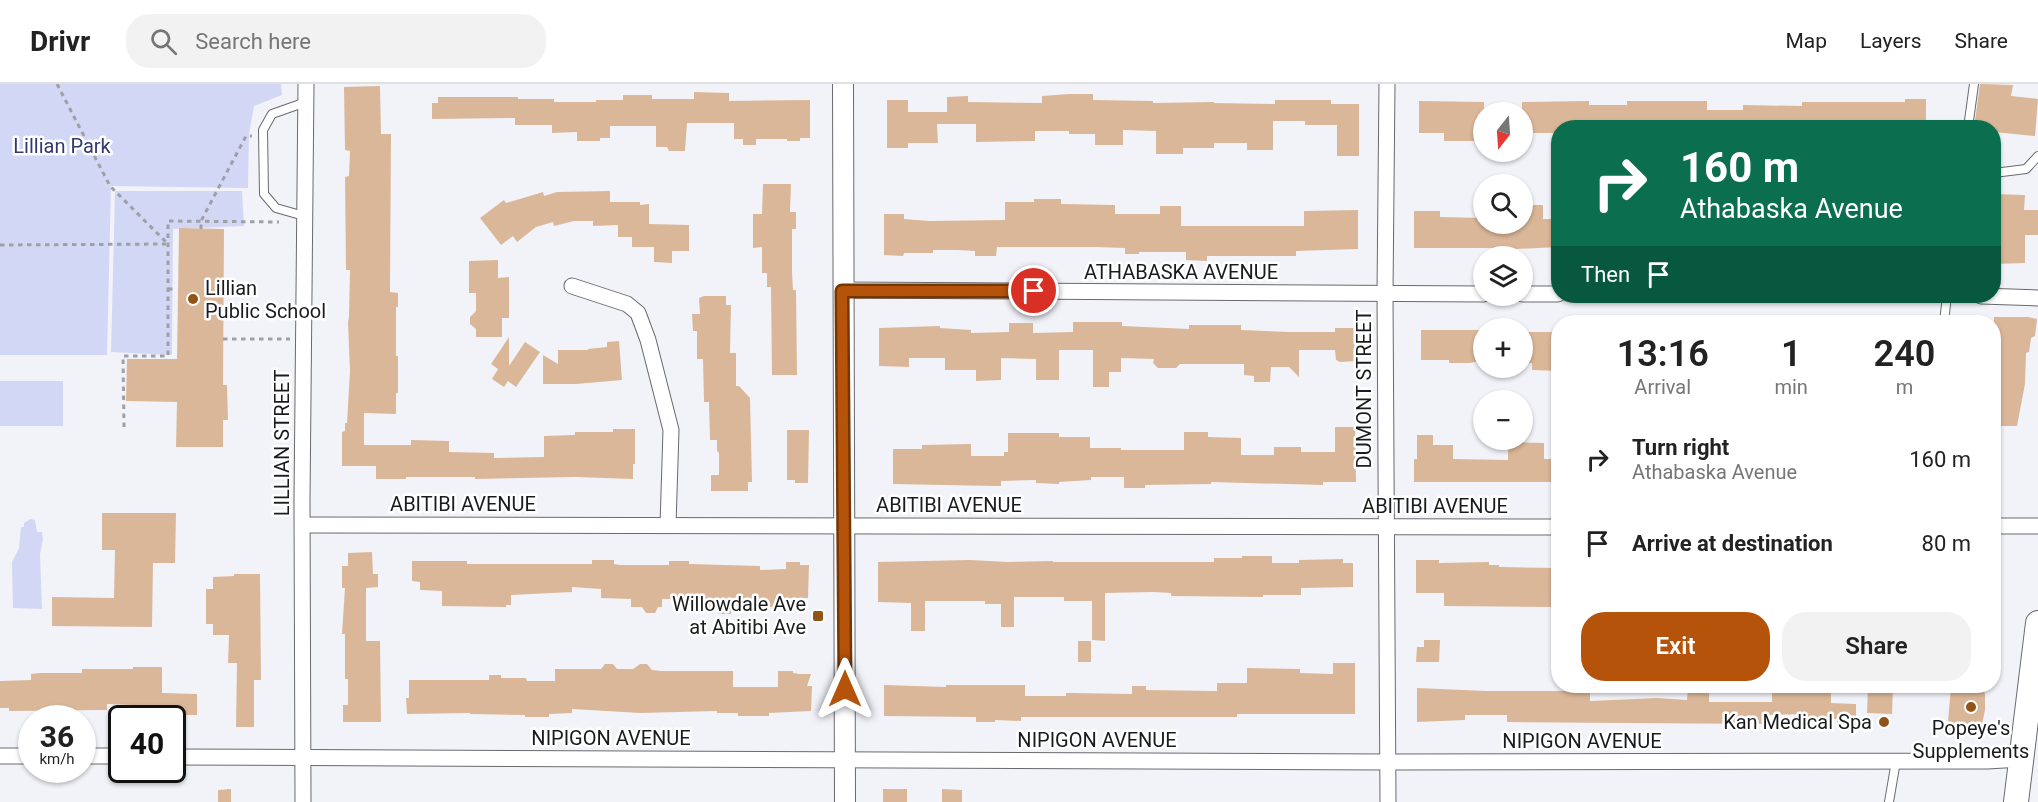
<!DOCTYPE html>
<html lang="en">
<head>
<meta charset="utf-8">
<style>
	body { margin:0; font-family:Roboto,sans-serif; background:#f2f2f2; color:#222; height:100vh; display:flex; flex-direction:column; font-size:22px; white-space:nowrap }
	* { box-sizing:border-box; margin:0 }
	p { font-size:20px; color:#767676 }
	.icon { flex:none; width:33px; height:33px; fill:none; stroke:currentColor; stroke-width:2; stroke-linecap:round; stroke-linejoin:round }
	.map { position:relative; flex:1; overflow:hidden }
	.side { position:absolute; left:1551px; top:231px; width:450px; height:378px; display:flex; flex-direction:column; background:#fff; border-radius:24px; box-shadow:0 2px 4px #0004 }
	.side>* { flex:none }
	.hud { position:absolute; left:1551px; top:36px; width:450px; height:183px; border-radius:24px; box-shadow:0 2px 4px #0004; background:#0b6e4f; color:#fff; overflow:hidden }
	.needle { width:39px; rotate:197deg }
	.fabs { position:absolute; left:1473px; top:18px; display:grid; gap:12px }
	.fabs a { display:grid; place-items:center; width:60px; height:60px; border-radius:50%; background:#fff; box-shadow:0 2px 4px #0004; font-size:30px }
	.speed { position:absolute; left:18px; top:621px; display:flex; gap:12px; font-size:30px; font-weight:700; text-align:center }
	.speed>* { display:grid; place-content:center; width:78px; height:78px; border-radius:50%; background:#fff; box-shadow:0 2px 4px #0004; line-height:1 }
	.speed small { font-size:15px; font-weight:400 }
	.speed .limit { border:3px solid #111; border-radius:9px; background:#fff; color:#111 }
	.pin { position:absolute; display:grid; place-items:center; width:51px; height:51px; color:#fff; margin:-26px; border:3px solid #fff; border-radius:50%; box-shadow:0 2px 6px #0007 }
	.me { position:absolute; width:66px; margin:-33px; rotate:0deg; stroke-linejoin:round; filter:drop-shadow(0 0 4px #0008) }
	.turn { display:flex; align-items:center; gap:21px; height:126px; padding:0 30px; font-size:27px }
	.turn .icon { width:78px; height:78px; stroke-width:2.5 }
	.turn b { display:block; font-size:42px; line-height:51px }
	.then { display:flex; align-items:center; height:57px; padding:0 30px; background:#0003; gap:12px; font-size:22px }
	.eta { display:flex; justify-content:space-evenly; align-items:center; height:102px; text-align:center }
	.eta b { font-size:36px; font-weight:600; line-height:42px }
	.cta { display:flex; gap:12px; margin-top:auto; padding:12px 30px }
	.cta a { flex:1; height:69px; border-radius:24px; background:#b45309; color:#fff; font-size:24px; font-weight:600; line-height:69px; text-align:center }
	.cta a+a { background:#f2f2f2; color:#222 }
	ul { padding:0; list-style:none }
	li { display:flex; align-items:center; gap:18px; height:84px; padding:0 30px }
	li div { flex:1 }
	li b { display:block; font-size:22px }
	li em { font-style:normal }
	header { display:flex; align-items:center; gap:36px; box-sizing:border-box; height:84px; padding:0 30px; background:#fff; border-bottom:2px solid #e0e0e0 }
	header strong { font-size:28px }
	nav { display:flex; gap:33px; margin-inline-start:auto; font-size:21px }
	.search { width:420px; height:54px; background:#f2f2f2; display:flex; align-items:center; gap:15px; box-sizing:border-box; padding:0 21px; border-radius:24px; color:#767676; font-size:22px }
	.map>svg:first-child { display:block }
	.green { fill:#d2d7f6 }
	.building { fill:#dbb799 }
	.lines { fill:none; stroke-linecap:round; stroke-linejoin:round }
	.service-casing { stroke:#696a6f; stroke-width:10 }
	.minor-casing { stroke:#696a6f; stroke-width:17 }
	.tertiary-casing { stroke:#696a6f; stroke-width:22 }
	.primary-casing { stroke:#696a6f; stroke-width:26 }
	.path { stroke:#9fa0a4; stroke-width:3; stroke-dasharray:4.5 4.5; stroke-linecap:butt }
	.service { stroke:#fff; stroke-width:8 }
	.minor { stroke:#fff; stroke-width:15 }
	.tertiary { stroke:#fff; stroke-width:20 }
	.primary { stroke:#fff; stroke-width:24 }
	.route-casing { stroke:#753606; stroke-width:15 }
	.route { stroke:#b45309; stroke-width:10 }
	.poi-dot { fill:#915416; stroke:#fff; stroke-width:2 }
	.labels { text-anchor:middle; stroke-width:5; stroke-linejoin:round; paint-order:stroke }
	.park-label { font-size:20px; fill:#34396c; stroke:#fff }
	.street-label { font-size:20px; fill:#1a1b1d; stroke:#fff }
	.poi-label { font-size:20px; fill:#1a1b1d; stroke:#fff; text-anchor:end }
</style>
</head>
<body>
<header>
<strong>Drivr</strong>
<div class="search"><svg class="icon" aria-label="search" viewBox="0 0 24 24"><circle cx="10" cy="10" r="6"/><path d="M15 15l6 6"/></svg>Search here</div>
<nav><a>Map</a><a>Layers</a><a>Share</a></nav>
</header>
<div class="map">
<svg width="2038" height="718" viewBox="0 0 2038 718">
	<rect width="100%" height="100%" fill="#f2f3f9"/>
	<g class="green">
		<path d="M0,0H281L282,11L254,22L249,50L248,104L111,102L107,271H0Z"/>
		<path d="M115,107H242L244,142L173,145L172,271L111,268Z"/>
		<rect x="0" y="297" width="63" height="45"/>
		<path d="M30,435L35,436L37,448H42L43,456L40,470L42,525L13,524L12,478L19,464L21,443H24V439Z"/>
	</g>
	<g class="building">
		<path d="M1980,0L2013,1L2011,12L2038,15L2035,52L1994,48V44H1974Z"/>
		<path d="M380,2L381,50H391L390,208L398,209V223H396V272H398V309H396V330L364,329V361H411V356L449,357V368L494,369V374L544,373V352L575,351V348H613V345H635V380H633V395L575,393L475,395V393H406V395H376V382H342V348L345,347V339H347L350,287L348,239L349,232L350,186H346L345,93L349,92L350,67L345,66L344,3Z"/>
		<path d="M694,8L729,9V17L810,16V54H800V57H787V55H756V61H743V55H734V39H687L685,67H669L667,63H656V42H610V54H600V57H577V48L552,49V41H515V34L432,35V19H438V13H518V15H554V18H596V16H623V11H652V15H694Z"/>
		<path d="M1069,10H1093V16L1153,17V19L1214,18V19L1275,20V16H1331V20H1359V72H1337V41H1305V37H1273V66H1247V59H1214V64H1183V70H1156V47L1123,46V61H1095V50H1069V47H1035V57L976,58V40H937L938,59H908V64H887V16H908V28H947V13L968,12V18L1042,19V12Z"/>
		<path d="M1905,15H1926V44H1558V49H1522V18L1589,17V21H1627V17H1707V26H1743V21L1802,22V18H1905Z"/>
		<path d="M1419,17L1484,18V57H1444V49H1419Z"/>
		<path d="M763,100H791L790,128H796V145H792V188L793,206H796L797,291H772L771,203H767V189H762V163L753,164V130H762Z"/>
		<path d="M610,107V118H640V121L649,120V140L689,141V167H672V179L654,178V163H632V153H618V141L593,142V137H574L554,142L553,138L536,143L517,158L513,152L501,161L480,134L504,116L506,119L543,108L544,112L557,108Z"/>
		<path d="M1994,110L2025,111L2024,126H2038V151H2025V179L1994,180Z"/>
		<path d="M1034,115H1061V120L1115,121V130H1160V122H1181V142H1304V127L1358,126V165L1296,167V172H1207V177L1186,176V168H1139V170H1125V164L1095,163H997L996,172H975V167L957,166H933V169H904L903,172L884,171V130H904V135L929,137L1005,136V118H1034Z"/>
		<path d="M1522,121H1543V135H1558V163L1496,166L1494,164H1414V127H1440V133L1484,134V140H1522Z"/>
		<path d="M179,144L224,145L223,301H227L228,336H223V363H176L177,318L126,317L127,275H177Z"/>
		<path d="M498,176V194L509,193V234H502V253H476V245L470,240V233L476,227V209H469V177Z"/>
		<path d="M704,212H726V221H731L730,269H736V302H739L750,314L752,398H748V407H711V391H719V369L717,367V356H710L709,318H704L703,275H697V247H693L692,230H700L699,214Z"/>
		<path d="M1994,233H2028L2037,235L2035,252L2031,254L2029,268L2026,269L2025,300L2017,342H1994Z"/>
		<path d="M1073,238H1122V242L1189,245V241H1241V246L1289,248H1335V244H1358V268H1356V277L1340,278L1336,276L1335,266H1299V293L1289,283H1271L1270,298H1254V292L1244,291V280H1180L1176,284H1158L1153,279L1154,275L1121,274V288H1109V303H1093V266H1059V296H1036V275L1001,274V296L976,297V286H945V274H909V283L879,282V244L940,242V244L971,246V249L1009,248V239H1033V249L1073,248Z"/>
		<path d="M1421,246H1484V276L1470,279H1449V276H1421Z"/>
		<path d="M1522,248H1558V287L1532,286V279H1522Z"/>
		<path d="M509,253V282L525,258L540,268L516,303L508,297L504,303L492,295L498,285L491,280Z"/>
		<path d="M619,257L622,296L576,300H543V271L558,280V266H588V265L607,263V258Z"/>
		<path d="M1335,343H1355L1356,398H1323V401L1211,398V400L1145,401V404H1124V393H1091V396L1059,398V400L1036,399V396L1001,397V402H995L893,400V365H922V361L971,360V372H1004V368H1008V349H1059V353H1090V364H1121V366H1184V348H1208V353L1241,354V371H1274V363H1301V368H1335Z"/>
		<path d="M787,346H809L808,399H795V396H787Z"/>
		<path d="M1417,351H1433V361H1453V375L1508,376V358L1544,359V375H1558V398H1414V375H1417Z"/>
		<path d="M102,429H176L175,479H153L152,543L52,542V513L114,514L115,466H102Z"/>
		<path d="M372,468L373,490H378V503L366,504V557H380L381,638H343V621H348V595H345V550H342L345,504H342V482H348V469Z"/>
		<path d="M1242,472H1272V479H1299V476L1343,475V479H1353V503L1301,504V511H1263V513L1171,512V509L1153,508L1105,509V557L1092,556V517H1064V513H1014V543H1001V520H985V517H925V547H911V519L878,518V478L970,476L1008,478L1053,477V478H1214V474H1242Z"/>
		<path d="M592,476H614V480L620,481H669V477H689V480L760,482V486L786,485V478H800V481H809L808,514H790V523H731V530H718V524H706V521H688V515H662V523H658L655,529H646L642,523H631V515L601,514V505L572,503V508L511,511V521H506V523L442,522V507L420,506V498L412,497V477H467V480H592Z"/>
		<path d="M1416,476H1439V479L1489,478V481H1499V483L1558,484V512H1555V523L1444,522V509H1416Z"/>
		<path d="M234,490H260L261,596H254V643H236L237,579H228L229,551H213V540H206V505H213V493L234,492Z"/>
		<path d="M1424,556H1440L1439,578H1416L1417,563H1424Z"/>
		<rect x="1078" y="557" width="13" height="21"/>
		<path d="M1333,579H1355V630H1237V633H1021V637L995,636V638H976V633L884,632V601L946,603V601H1025V612H1066V609H1073L1132,610V602H1146V606L1217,607V599H1247V584L1300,585V589L1333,590Z"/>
		<path d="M605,580H613L617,585H633L640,580H647L652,586L661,587H733V603H778V587H793V589L800,590H811L807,602H812L811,627L769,629V632H738V629H717V627L640,629L572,625V629L549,630V633H525V631L470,630V629L407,630L406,614H409V596H489V591H501V594H526L527,597H555V585H601Z"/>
		<path d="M133,583H162V609L197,610V631H178L169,630V627H132V621L107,620V626H100L9,627V624H0V597L31,596V590L40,589H82V585H133Z"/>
		<path d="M1772,602H1829V604H1831V619L1856,620V641H1837V635H1804V630L1766,631L1765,640L1507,638V631H1465V636L1417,638V604L1486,607H1590V617L1657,614L1687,616L1688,603H1709V618H1772Z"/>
		<path d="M1868,602H1893L1892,630L1867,629Z"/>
		<path d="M1951,602H1982L1985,610V626L1980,650H1947Z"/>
		<path d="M231,705V718H218V706Z"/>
		<rect x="883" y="705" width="24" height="13"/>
		<path d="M942,705L962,706V718H942Z"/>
	</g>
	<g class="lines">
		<g class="service-casing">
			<g id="service">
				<path d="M1968,44L1974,0"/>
				<path d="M1994,89L2026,85L2038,72"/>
				<path d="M304,132L276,124L264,110L263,46L272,30L306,18"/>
				<path d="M1944,238L1947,212"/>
				<path d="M1889,718L1896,677"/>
			</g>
		</g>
		<g class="minor-casing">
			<g id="minor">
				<path d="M1387,0L1385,210L1388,718"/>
				<path d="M572,202L627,220L638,229L648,256L671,346L668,441"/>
				<path d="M842,206L1484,210"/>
				<path d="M1522,210H1558"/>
				<path d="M1981,212L2038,214"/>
				<path d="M303,441L1558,443"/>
				<path d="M1994,442H2038"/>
				<path d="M0,672H32"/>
				<path d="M82,672H122"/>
				<path d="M172,673L1388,678L1987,677L2021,675"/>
				<path d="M303,718L302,417L306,0"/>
			</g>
		</g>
		<g class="tertiary-casing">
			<path id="tertiary" d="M843,0L845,718"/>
		</g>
		<g class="primary-casing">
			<path id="primary" d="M2016,718L2038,539"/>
		</g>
		<g class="path">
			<path d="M57,0L110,102L168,160"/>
			<path d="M201,145V137L246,52H252"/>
			<path d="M0,161L166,160"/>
			<path d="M168,205H175"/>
			<path d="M223,255H290"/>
			<path d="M124,343L123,272H168V137L279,138"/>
		</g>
		<use href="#service" class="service"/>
		<use href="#minor" class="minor"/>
		<use href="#tertiary" class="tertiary"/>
		<use href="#primary" class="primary"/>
	</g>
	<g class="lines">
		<g class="route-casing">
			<path id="route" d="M845,605L842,207H1034"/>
		</g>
		<use href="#route" class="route"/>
	</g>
	<g class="poi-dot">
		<circle cx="193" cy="215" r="6"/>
		<rect x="812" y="526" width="12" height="12" rx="3"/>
		<circle cx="1971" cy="623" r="6"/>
		<circle cx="1884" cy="638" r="6"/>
	</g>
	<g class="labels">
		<g class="park-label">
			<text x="62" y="69">Lillian Park</text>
		</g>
		<g class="street-label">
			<text x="1181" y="195">ATHABASKA AVENUE</text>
			<text transform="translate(1364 305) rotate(-90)" y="7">DUMONT STREET</text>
			<text transform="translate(282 359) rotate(-90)" y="7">LILLIAN STREET</text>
			<text x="463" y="427">ABITIBI AVENUE</text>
			<text x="949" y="428">ABITIBI AVENUE</text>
			<text x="1435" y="429">ABITIBI AVENUE</text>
			<text x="611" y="661">NIPIGON AVENUE</text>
			<text x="1097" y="663">NIPIGON AVENUE</text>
			<text x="1582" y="664">NIPIGON AVENUE</text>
		</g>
		<g class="poi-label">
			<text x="205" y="211" text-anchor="start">Lillian<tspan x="205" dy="23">Public School</tspan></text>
			<text x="806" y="527">Willowdale Ave<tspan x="806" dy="23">at Abitibi Ave</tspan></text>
			<text x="1872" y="645">Kan Medical Spa</text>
			<text x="1971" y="651" text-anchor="middle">Popeye's<tspan x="1971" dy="23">Supplements</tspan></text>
		</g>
	</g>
</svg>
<div class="fabs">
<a><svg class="needle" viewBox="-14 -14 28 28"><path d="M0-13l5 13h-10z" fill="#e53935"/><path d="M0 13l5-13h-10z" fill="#767676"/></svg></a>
<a><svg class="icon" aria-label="search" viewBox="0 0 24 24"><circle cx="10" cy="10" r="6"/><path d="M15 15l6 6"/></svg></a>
<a><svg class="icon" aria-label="layers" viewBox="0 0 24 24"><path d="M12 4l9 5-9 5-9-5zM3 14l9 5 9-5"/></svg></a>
<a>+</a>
<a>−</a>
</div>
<div class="speed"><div>36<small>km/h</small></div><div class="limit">40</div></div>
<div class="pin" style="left:1034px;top:207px;background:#d93025"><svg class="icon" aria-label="arrive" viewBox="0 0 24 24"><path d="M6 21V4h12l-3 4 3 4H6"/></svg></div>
<svg class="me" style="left:845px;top:605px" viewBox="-20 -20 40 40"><path d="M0-17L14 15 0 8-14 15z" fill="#b45309" stroke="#fff" stroke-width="4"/></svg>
<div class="hud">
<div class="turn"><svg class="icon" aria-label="right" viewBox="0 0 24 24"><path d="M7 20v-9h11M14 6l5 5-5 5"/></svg><div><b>160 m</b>Athabaska Avenue</div></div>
<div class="then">Then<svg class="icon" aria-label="arrive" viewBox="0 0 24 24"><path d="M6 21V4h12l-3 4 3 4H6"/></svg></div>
</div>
<section class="side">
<div class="eta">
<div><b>13:16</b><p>Arrival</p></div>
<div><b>1</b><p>min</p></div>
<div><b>240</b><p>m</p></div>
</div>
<ul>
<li><svg class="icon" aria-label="right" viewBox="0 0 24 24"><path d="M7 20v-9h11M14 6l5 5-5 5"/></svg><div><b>Turn right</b><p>Athabaska Avenue</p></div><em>160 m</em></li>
<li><svg class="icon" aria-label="arrive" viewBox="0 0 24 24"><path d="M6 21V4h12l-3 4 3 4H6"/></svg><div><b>Arrive at destination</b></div><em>80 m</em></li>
</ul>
<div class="cta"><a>Exit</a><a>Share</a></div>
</section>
</div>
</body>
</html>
